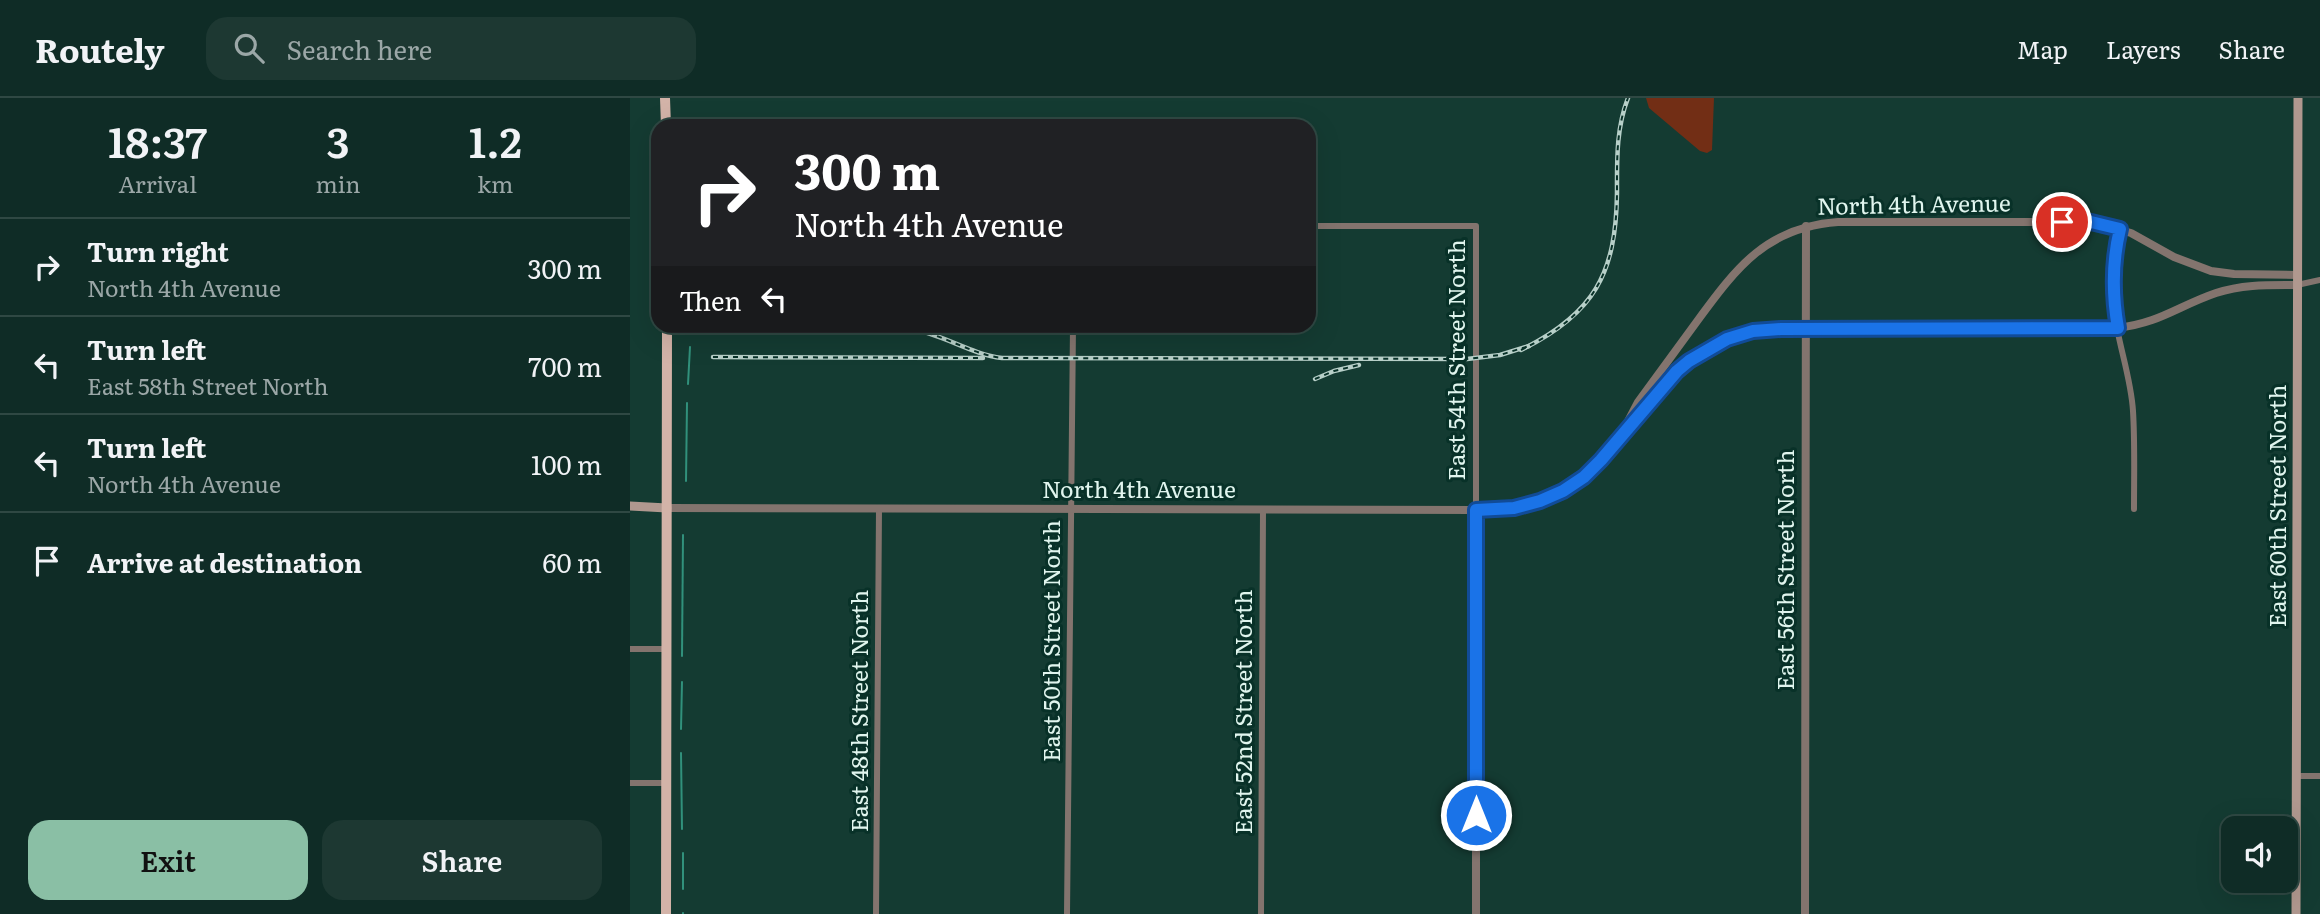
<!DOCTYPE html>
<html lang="en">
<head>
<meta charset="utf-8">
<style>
	body { margin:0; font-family:Literata,serif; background:#1d3832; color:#f1f3f6; height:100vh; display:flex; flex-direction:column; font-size:26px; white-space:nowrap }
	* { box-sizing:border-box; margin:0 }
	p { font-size:23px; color:#9ba7a7 }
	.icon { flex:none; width:38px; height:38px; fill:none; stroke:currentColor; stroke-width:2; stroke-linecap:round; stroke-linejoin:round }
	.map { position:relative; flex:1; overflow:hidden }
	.sheet { display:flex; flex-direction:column; background:#0f2c26; width:630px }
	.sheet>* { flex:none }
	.hud { position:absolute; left:21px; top:21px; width:665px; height:214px; border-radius:21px; box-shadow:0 7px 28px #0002,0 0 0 2px #2f4843; background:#202124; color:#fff; overflow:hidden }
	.controls { position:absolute; left:1591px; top:718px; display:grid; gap:14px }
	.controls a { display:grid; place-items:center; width:77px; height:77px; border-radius:14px; background:#0f2c26; box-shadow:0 7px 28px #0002,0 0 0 2px #2f4843; font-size:35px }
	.pin { position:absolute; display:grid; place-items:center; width:60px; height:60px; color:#fff; margin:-30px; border:4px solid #fff; border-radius:50%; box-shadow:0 2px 7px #0007 }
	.me { position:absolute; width:77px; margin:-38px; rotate:0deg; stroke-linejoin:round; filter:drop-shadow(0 0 5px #0008) }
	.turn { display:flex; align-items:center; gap:24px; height:147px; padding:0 28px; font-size:32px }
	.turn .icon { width:91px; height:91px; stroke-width:2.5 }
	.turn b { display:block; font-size:49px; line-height:60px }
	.then { display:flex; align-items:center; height:66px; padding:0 28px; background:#0003; gap:14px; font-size:26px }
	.eta { display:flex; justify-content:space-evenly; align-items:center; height:119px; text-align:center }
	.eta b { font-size:42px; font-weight:600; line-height:49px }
	.primary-button { display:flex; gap:14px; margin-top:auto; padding:14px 28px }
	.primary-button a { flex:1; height:80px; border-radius:21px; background:#8abfa5; color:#111; font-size:28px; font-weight:600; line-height:80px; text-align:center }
	.primary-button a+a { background:#1d3832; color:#f1f3f6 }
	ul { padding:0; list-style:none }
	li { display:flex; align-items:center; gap:21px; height:98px; padding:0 28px; border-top:2px solid #2f4843 }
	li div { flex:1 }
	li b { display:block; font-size:26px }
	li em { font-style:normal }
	header { display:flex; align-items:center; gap:42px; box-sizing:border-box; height:98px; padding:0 35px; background:#0f2c26; border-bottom:2px solid #2f4843 }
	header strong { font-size:33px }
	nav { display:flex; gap:38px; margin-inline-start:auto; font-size:24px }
	.search { width:490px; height:63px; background:#1d3832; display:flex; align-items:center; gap:18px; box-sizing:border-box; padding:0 24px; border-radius:21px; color:#9ba7a7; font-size:26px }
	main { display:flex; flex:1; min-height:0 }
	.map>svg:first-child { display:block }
	.green { fill:#722e15 }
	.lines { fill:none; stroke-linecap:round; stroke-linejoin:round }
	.stream { stroke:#31917c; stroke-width:2 }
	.minor { stroke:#83746e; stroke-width:6 }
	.tertiary { stroke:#83746e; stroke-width:8 }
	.secondary { stroke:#b0988f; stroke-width:9 }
	.primary { stroke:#d3b3a8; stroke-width:10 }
	.rail-casing { stroke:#b7cfc8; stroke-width:4.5 }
	.rail { stroke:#083128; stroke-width:2; stroke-dasharray:5; stroke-linecap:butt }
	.route-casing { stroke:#114b97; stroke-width:18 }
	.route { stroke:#1a73e8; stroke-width:12 }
	.labels { text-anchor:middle; stroke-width:6; stroke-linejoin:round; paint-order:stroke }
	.street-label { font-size:23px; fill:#e0f5ee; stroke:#083128 }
</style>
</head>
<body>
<header>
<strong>Routely</strong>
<div class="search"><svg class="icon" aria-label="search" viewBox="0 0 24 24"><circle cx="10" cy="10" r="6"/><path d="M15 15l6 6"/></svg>Search here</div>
<nav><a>Map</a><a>Layers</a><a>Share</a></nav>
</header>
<main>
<section class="sheet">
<div class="eta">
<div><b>18:37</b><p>Arrival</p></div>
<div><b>3</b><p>min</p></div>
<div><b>1.2</b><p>km</p></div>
</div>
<ul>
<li><svg class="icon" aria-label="right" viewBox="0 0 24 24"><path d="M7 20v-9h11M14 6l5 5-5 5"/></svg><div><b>Turn right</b><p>North 4th Avenue</p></div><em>300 m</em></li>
<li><svg class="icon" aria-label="left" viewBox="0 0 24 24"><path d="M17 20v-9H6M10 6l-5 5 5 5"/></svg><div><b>Turn left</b><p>East 58th Street North</p></div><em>700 m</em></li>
<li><svg class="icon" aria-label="left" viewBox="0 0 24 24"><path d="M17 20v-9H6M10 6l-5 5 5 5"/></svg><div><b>Turn left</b><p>North 4th Avenue</p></div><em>100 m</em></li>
<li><svg class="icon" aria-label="arrive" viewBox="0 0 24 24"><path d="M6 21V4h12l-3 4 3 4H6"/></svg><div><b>Arrive at destination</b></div><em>60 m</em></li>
</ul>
<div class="primary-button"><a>Exit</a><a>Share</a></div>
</section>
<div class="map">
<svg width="1690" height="816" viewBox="0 0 1690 816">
	<rect width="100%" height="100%" fill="#143b32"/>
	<path class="green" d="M1016,0H1084L1082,52L1077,55L1070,53L1019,10Z"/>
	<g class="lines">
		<g class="stream">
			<path d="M58,286L60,249"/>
			<path d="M56,383L57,305"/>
			<path d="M52,558L53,437"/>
			<path d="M51,631L52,584"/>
			<path d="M51,655L52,731"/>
			<path d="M53,755V791"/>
			<path d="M53,815V816"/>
		</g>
		<g class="minor">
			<path d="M679,128H846V412"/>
			<path d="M1490,131C1484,158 1481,185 1484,212C1488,246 1501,279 1503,313C1505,346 1504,379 1504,411"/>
			<path d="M1667,187L1690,182"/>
			<path d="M0,551H36"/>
			<path d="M1667,678H1690"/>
			<path d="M0,685H36"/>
			<path d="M246,816L249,411"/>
			<path d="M437,816L443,228"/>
			<path d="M631,816L633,412"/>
		</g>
		<g class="tertiary">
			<path d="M996,327L1008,304C1028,277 1048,249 1068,222C1107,169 1137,129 1208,124H1461L1501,135L1544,159L1581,173L1604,176L1667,177"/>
			<path d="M37,410L846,412C881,412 914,406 944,387C964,373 977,355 992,337C1040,279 1071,235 1151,231L1487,230C1530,225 1548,208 1586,195C1613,186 1639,187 1667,187"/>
			<path d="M846,816V412"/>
			<path d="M1175,816L1176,128"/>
		</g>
		<g class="secondary">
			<path d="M0,408L37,410"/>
			<path d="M1666,816L1668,0"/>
		</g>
		<g class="primary">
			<path d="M35,0L36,28"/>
			<path d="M36,816L37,228"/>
		</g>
		<g class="rail-casing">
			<g id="rail">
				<path d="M128,230L281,231C313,236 340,256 372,260L837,261L870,257L899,248"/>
				<path d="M891,252C964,216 986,176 987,95C987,62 986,31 998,0"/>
				<path d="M83,259L353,260"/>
				<path d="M685,281L704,273L729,267"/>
			</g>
		</g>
		<use href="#rail" class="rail"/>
	</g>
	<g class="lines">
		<g class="route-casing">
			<path id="route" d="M846,717V412L884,410L910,403L933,393L954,379L971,362L1047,273L1059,263L1097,241L1123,233L1151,231L1488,230C1482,196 1482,164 1490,131L1461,124H1432"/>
		</g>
		<use href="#route" class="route"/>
	</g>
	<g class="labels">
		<g class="street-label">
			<text transform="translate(1284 107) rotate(-1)" y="8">North 4th Avenue</text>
			<text transform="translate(827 262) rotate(-90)" y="8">East 54th Street North</text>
			<text x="509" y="400">North 4th Avenue</text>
			<text transform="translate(1648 408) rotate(-90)" y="8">East 60th Street North</text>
			<text transform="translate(1156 472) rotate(-90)" y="8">East 56th Street North</text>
			<text transform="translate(422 543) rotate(-90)" y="8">East 50th Street North</text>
			<text transform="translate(230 613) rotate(-90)" y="8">East 48th Street North</text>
			<text transform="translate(614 614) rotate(-90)" y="8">East 52nd Street North</text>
		</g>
	</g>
</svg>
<div class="controls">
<a><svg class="icon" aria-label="sound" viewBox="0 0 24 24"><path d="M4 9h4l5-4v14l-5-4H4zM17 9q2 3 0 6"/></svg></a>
</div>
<div class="pin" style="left:1432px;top:124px;background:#d93025"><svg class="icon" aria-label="arrive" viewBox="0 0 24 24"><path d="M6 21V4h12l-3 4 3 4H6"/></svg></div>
<svg class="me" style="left:846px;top:717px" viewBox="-20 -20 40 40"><circle r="17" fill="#1a73e8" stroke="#fff" stroke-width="3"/><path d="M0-11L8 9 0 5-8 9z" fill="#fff"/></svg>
<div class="hud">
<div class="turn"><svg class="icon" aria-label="right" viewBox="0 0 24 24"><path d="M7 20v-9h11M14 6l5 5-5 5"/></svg><div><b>300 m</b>North 4th Avenue</div></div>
<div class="then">Then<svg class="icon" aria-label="left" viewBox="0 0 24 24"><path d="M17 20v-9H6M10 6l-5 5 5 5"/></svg></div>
</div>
</div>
</main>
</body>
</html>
